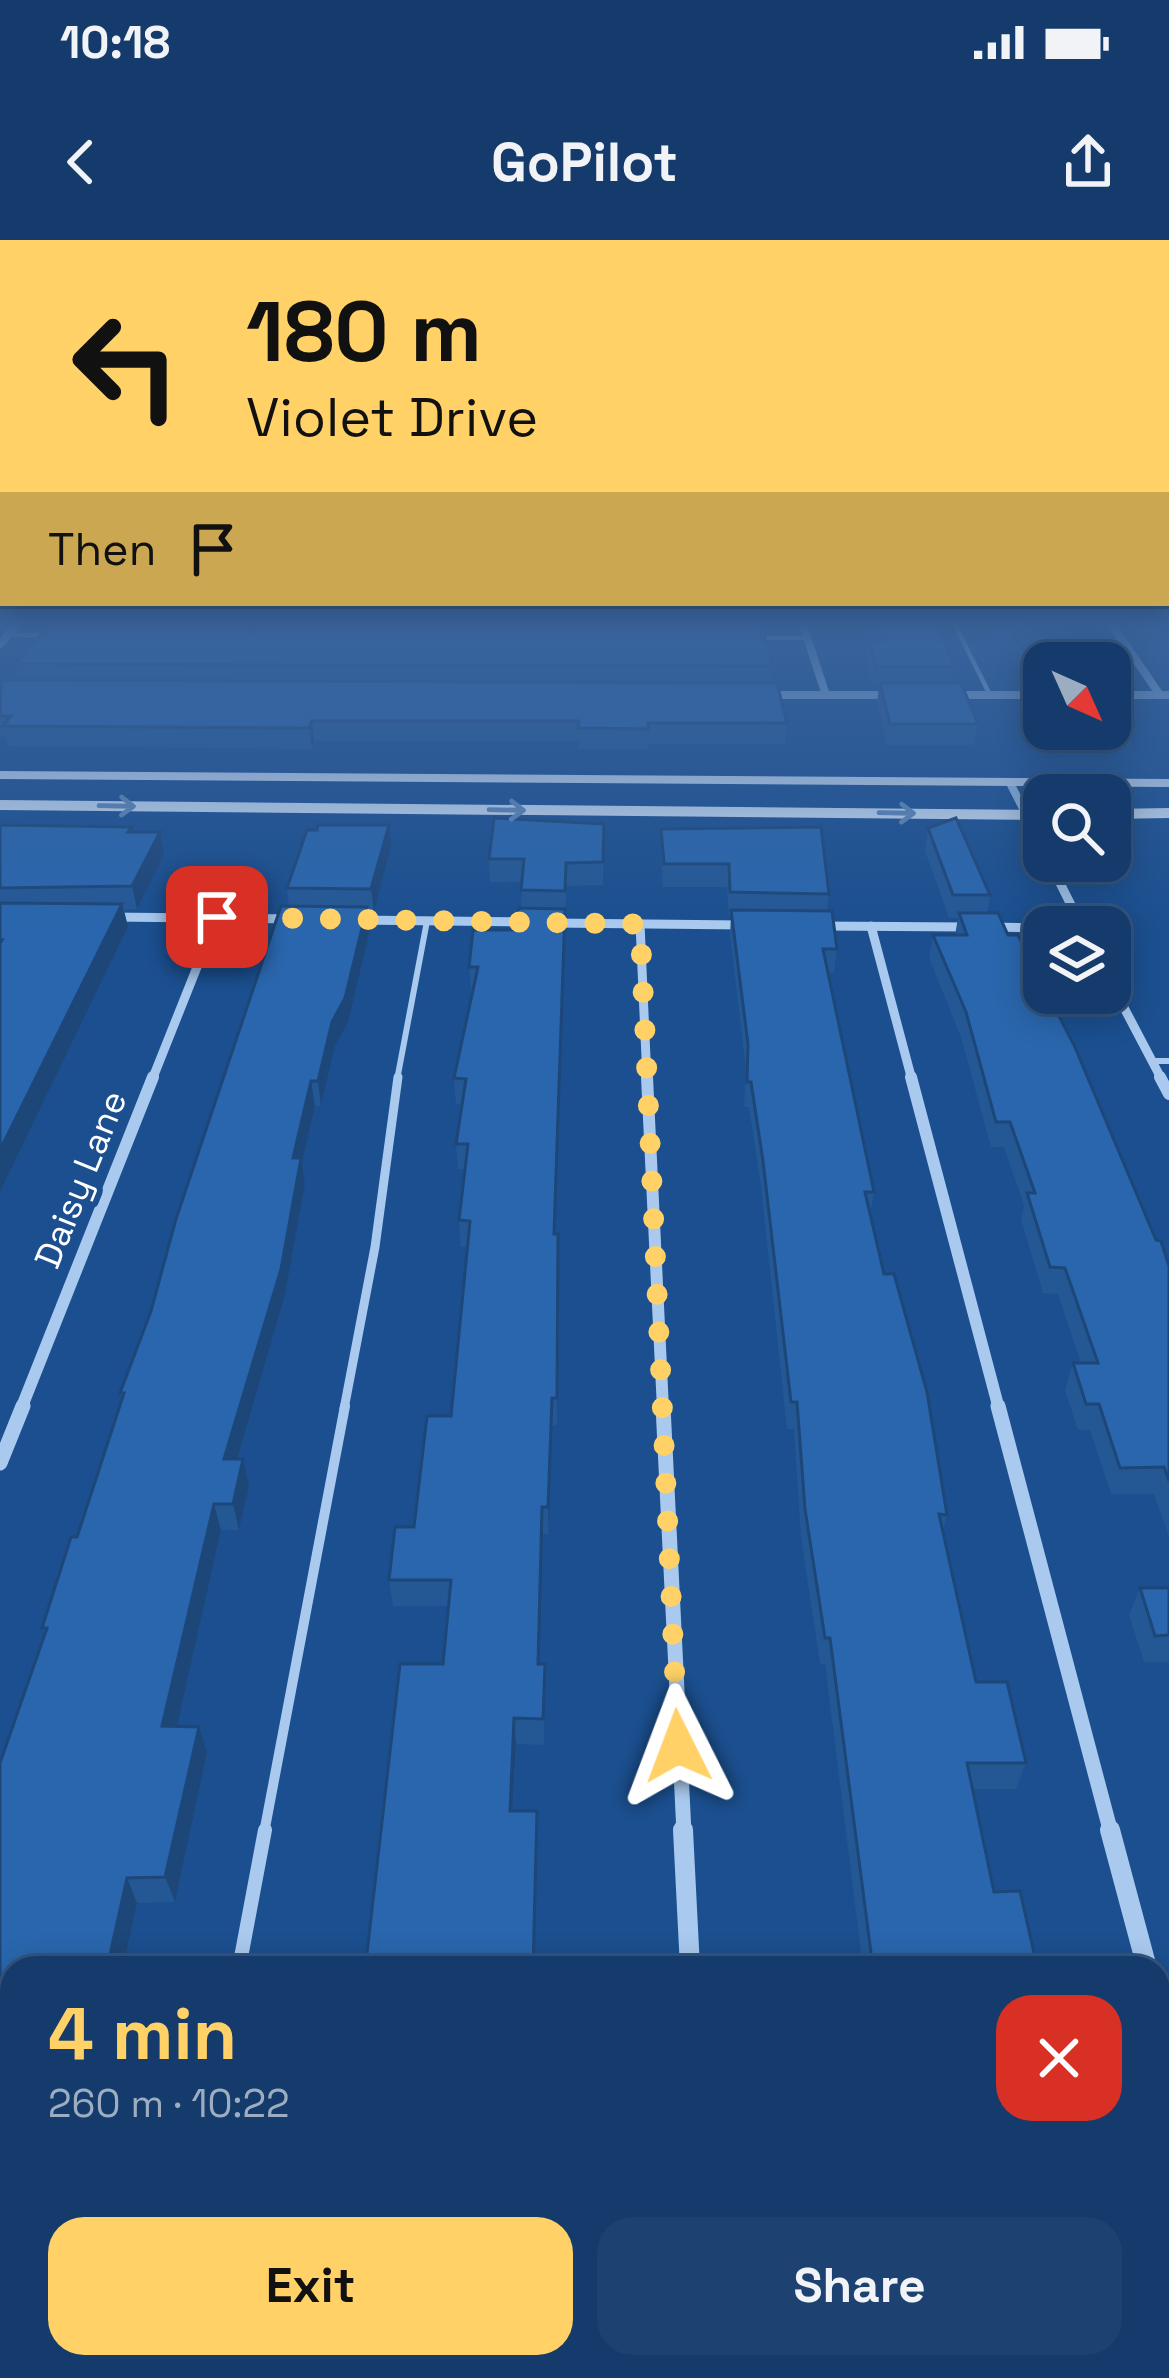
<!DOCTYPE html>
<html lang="en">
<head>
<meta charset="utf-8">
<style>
	body { margin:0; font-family:"Space Grotesk",sans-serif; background:#1d4271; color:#f1f3f6; height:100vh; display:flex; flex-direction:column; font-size:45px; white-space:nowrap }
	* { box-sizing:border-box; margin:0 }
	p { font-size:39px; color:#9dadc1 }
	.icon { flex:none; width:66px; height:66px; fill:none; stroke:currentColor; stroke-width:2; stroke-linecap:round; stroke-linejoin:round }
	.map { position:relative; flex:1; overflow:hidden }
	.details { position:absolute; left:0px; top:1716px; width:1170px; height:423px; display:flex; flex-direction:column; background:#143b6b; border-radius:36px 36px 0 0; box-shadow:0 6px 30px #0003,0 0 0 3px #33557e }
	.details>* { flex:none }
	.guide { position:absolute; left:0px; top:0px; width:1170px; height:366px; box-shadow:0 6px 30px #0003,0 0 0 3px #33557e; background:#ffd166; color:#111; overflow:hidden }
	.needle { width:78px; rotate:135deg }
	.buttons { position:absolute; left:1023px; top:402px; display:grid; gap:24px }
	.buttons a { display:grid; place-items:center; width:108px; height:108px; border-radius:24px; background:#143b6b; box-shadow:0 6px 30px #0003,0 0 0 3px #33557e; font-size:60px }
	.pin { position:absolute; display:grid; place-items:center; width:102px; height:102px; color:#fff; margin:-51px; border-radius:24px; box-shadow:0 6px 18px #0006 }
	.me { position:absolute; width:132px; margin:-66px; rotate:357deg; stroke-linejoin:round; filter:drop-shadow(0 0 9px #0008) }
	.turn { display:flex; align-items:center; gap:42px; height:252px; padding:0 48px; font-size:54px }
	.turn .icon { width:156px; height:156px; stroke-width:2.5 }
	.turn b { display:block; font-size:84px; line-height:102px }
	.then { display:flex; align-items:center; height:114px; padding:0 48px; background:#0003; gap:24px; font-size:45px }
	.round { display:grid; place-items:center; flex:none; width:126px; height:126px; border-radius:36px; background:#1d4271 }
	.overview { display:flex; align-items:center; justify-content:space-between; height:204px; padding:0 48px }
	h1 { font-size:72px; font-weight:600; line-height:90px; color:#ffd166 }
	.primary-button { display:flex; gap:24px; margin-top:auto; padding:24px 48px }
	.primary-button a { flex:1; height:138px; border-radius:36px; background:#ffd166; color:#111; font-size:48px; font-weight:600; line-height:138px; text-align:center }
	.primary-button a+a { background:#1d4271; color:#f1f3f6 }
	.status { display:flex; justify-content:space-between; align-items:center; height:84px; padding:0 60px; background:#143b6b; direction:ltr }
	.status svg { height:33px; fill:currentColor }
	header { display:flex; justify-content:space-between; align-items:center; height:156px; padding:0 48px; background:#143b6b; font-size:54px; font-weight:600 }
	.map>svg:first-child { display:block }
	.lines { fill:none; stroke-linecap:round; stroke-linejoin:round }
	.lane-far4 { stroke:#a9c9ee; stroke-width:4.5 }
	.lane-far3 { stroke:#a9c9ee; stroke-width:6 }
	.lane-far2 { stroke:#a9c9ee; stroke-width:9 }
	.lane-far1 { stroke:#a9c9ee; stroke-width:10 }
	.lane { stroke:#a9c9ee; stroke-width:14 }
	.street-far4 { stroke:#a9c9ee; stroke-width:8 }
	.street-far3 { stroke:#a9c9ee; stroke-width:9 }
	.street-far2 { stroke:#a9c9ee; stroke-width:12 }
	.street-far1 { stroke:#a9c9ee; stroke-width:15 }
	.street { stroke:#a9c9ee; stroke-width:20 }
	.secondary { fill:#d6e6fa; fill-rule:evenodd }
	.wall { fill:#245895 }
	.shaded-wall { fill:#1d4779 }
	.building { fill:#2a66ad; stroke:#1d4779; stroke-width:3 }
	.oneway { stroke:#668bba }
	.route { stroke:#ffd166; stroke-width:21; stroke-dasharray:0 37.8 }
	.labels { text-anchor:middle; stroke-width:12; stroke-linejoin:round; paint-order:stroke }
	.street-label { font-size:36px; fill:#fff; stroke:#1b4f8f }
</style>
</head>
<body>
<div class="status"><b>10:18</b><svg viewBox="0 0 49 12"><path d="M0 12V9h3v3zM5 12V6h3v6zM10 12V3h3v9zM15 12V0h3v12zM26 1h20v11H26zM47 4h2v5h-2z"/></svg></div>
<header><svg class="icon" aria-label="back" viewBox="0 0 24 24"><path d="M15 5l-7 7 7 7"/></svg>GoPilot<svg class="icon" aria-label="share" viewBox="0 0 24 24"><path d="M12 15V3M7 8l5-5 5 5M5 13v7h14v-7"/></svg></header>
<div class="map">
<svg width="1169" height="2138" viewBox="0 0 1169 2138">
	<rect width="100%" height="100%" fill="#1b4f8f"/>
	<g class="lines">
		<g class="lane-far4">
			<path d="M955,385L990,455"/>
			<path d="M8,395H52"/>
			<path d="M753,398H808"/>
		</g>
		<g class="lane-far3">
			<path d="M1152,821H1169"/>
			<path d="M397,840L427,681"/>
		</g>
		<path class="lane-far2" d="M344,1169L375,1007L398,837"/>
		<path class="lane-far1" d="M264,1593L345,1166"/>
		<g class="lane">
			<path d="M239,1728L265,1590"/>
			<path d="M160,2138L162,2127"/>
		</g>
		<g class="street-far4">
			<path d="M803,385L826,455"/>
			<path d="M1112,385L1160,455"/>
			<path d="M0,404L17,385"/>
			<path d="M763,455H893"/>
			<path d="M955,455H1044"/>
			<path d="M1110,455H1169"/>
			<path d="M1010,543L1031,584"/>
		</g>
		<g class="street-far3">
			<path d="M1030,581L1044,610"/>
			<path d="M1049,621L1082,687"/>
			<path d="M109,677L293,679"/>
			<path d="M355,680L533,682"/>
			<path d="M553,683L743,685"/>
			<path d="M640,684L647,840"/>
			<path d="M817,686L971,687"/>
			<path d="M871,686L912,840"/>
			<path d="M991,687L1044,688"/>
			<path d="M1110,741L1162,840"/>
			<path d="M152,840L217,677"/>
		</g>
		<g class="street-far2">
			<path d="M647,837L663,1169"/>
			<path d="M911,837L999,1169"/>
			<path d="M1160,837L1169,854"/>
			<path d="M21,1169L153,837"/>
		</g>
		<g class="street-far1">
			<path d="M663,1166L684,1593"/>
			<path d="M998,1166L1111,1593"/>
			<path d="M0,1223L23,1166"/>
		</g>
		<g class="street">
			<path d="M683,1590L690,1728"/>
			<path d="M1110,1590L1147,1728"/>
			<path d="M1158,1763L1169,1799"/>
			<path d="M714,2127V2138"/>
		</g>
		<g class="secondary">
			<path d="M0,531L1169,539V547L0,539Z"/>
			<path d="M0,560L1044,570V580L0,570Z"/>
			<path d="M1169,568V578L1110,579V569Z"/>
		</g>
	</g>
	<g class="wall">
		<path d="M860,385H938L955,427L952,443L978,484L974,505H887L877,463L879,446H873L866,418L868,401Z"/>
		<path d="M993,385H1069L1044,423V469L1040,463L1043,449L1030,447Z"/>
		<path d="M1157,385H1169V397Z"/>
		<path d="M15,424L772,426L771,443L787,483L785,504H648L647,509H578V501H314L312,509L8,506L6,497H0V442L19,440Z"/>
		<path d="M1110,447L1135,486L1130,506H1066L1056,489H1110Z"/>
		<path d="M604,584L603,645L567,646L565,674L555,994L557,1185H552L549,1294H543L540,1424H545L544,1505L516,1504L513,1571H537L535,1728H367L366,1722L443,1424L448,1366H393L389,1340L414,1287L451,1176L467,1007H461L459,980L465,929H458L456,904L462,864H456L454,838L473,751H471L469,727L517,690L521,668L522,642H490L489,619Z"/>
		<path d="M0,585L133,592L164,615L137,669L124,670L128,687L0,952Z"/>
		<path d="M928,588L990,655L987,673L1169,1026V1296L1154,1254H1111L1090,1190H1078L1065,1150L1073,1123H1081L1058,1054L1043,1053L1021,979L1024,965L1004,907H991L961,797L929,718L933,695H955L958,678H949L925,611Z"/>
		<path d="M661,589L829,654L827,671L837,709L834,733H828L874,952L870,975L947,1275L943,1291L976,1442L1026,1523L1016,1549H972L994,1652L1036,1722L1033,1728H863L825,1424H820L801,1296L794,1189H787L761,946L749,867H744L746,829L730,694L731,676H729L727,647H663L661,611Z"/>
		<path d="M391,607L374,672H368L370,690L348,783L335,806L321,866H315L302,923L305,944L285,1055L238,1219L249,1246L239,1290H221L176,1487L207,1513L175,1662L137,1663L123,1728H12L45,1394L42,1388L77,1297L122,1159L120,1153L151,1071L289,666L287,648Z"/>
		<path d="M1140,1348H1169V1422H1144L1129,1375Z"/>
		<path d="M913,2127H1127L1130,2138H914Z"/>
	</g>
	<g class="shaded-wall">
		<path d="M312,481L314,501L312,509L309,488Z"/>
		<path d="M389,585L391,607L374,672L371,649Z"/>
		<path d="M160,592L164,615L137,669L132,646Z"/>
		<path d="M122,664L128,687L0,952V910Z"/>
		<path d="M367,667L370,690L348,783L335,806L321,866L318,841L332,782Z"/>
		<path d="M565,669V692L554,1020V994Z"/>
		<path d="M311,841L315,866L302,923L305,944L285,1055L230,1245L224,1219Z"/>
		<path d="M552,1158V1185L549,1294L548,1267Z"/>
		<path d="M243,1219L249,1246L239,1290L233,1264Z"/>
		<path d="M214,1264L221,1290L171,1512L162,1486Z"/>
		<path d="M542,1267L543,1294L539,1450L538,1424Z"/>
		<path d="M514,1478L516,1504L511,1597L510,1571Z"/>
		<path d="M199,1487L207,1513L175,1662L165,1637Z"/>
		<path d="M537,1571L535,1728H533Z"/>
		<path d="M127,1638L137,1663L123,1728H107Z"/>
		<path d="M33,2127H52L50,2138H31Z"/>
	</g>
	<g class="building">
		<path d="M49,385L762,386L772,426L15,424Z"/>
		<path d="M872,385H938L955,427H876L869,399H880Z"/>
		<path d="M1008,385H1069L1094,423H1044V429L1034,427Z"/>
		<path d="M1,440L777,443L787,483H648V489L578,488L579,481H312L309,488L3,486L11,476H0Z"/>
		<path d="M880,443H961L978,484H890Z"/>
		<path d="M1110,447L1135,486H1110Z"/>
		<path d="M494,578L604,584L603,622L566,623L565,651L521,650L524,619H489Z"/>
		<path d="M956,578L990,655H953L928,588Z"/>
		<path d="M0,585L132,587L128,592H160L132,646L0,648Z"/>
		<path d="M318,585H389L371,649L287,648L307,590H317Z"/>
		<path d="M821,587L829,654L730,652L729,624H664L661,589Z"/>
		<path d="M0,663L122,664L0,910V703L2,700H0Z"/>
		<path d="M281,666L367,667L345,758L332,782L318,841H311L293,918H301L281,1029L224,1219H243L233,1264H214L162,1486L199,1487L165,1637L127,1638L107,1728H12V2127H33L31,2138H0V1523L47,1388H42L71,1297H77L124,1153H120L151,1071L176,979Z"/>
		<path d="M519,668L565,669L554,994H558L557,1158H552L548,1267H542L538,1424H545L543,1479L514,1478L510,1571H537L533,1728H415L416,1722H366L400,1424H443L451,1340H389L395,1287H414L427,1176H451L470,981L459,980L468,904H456L466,839L454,838L478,727H469L473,690H517Z"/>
		<path d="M731,670L832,671L837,709H823L874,952H865L884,1034H894L927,1152L947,1275L939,1274L976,1442H1007L1026,1523H967L994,1652L1020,1651L1036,1722H1021L1022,1728H873L830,1398H825L805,1269L797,1162H791L763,921L751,842H747L748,804Z"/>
		<path d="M959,673H998L1008,695H1018L1044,746V753H1047L1074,805L1156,1000L1161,1001L1169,1026V1241L1164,1227L1120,1228L1099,1164H1086L1073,1123H1098L1065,1028L1050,1027L1027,953H1035L1010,882H996L966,772L933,695H967Z"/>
		<path d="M1140,1348H1169V1395L1155,1396Z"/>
		<path d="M293,2127H524L523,2138H292Z"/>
		<path d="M924,2127H1127L1130,2138H926Z"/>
	</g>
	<defs><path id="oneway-shaft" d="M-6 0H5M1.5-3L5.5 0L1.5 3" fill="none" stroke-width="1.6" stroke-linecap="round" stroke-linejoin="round" transform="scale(3)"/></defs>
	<g class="oneway">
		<use href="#oneway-shaft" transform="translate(117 566) rotate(1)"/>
		<use href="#oneway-shaft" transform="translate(507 570) rotate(1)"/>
		<use href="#oneway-shaft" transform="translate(897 573) rotate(1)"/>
	</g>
	<linearGradient id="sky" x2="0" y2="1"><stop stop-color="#0f2b4f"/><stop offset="0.56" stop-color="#39639b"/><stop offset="1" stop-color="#39639b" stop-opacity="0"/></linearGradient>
	<rect width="1169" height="684" fill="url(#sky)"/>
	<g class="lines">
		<path class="route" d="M217,677L640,684L678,1506"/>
	</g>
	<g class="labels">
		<g class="street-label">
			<text transform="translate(80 939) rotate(-68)" y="13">Daisy Lane</text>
		</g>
	</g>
</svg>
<div class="buttons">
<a><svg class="needle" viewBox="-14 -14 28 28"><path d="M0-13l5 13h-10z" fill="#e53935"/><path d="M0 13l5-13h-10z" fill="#9dadc1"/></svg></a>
<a><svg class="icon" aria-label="search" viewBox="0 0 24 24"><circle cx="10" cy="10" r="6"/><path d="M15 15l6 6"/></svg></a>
<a><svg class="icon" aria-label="layers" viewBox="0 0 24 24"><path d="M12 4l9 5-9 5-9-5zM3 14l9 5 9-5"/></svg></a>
</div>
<div class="pin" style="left:217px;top:677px;background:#d93025"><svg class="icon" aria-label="arrive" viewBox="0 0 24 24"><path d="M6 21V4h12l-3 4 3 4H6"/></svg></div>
<svg class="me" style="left:678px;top:1506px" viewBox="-20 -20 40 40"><path d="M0-17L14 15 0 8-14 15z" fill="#ffd166" stroke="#fff" stroke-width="4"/></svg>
<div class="guide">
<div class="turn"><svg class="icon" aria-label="left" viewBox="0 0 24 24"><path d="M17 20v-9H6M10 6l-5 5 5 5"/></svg><div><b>180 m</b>Violet Drive</div></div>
<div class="then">Then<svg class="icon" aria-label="arrive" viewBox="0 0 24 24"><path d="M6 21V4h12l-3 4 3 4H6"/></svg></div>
</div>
<section class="details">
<div class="overview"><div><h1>4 min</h1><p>260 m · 10:22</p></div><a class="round" style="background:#d93025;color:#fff"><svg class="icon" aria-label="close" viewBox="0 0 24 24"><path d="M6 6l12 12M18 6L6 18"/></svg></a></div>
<div class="primary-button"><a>Exit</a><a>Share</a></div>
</section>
</div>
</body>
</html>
